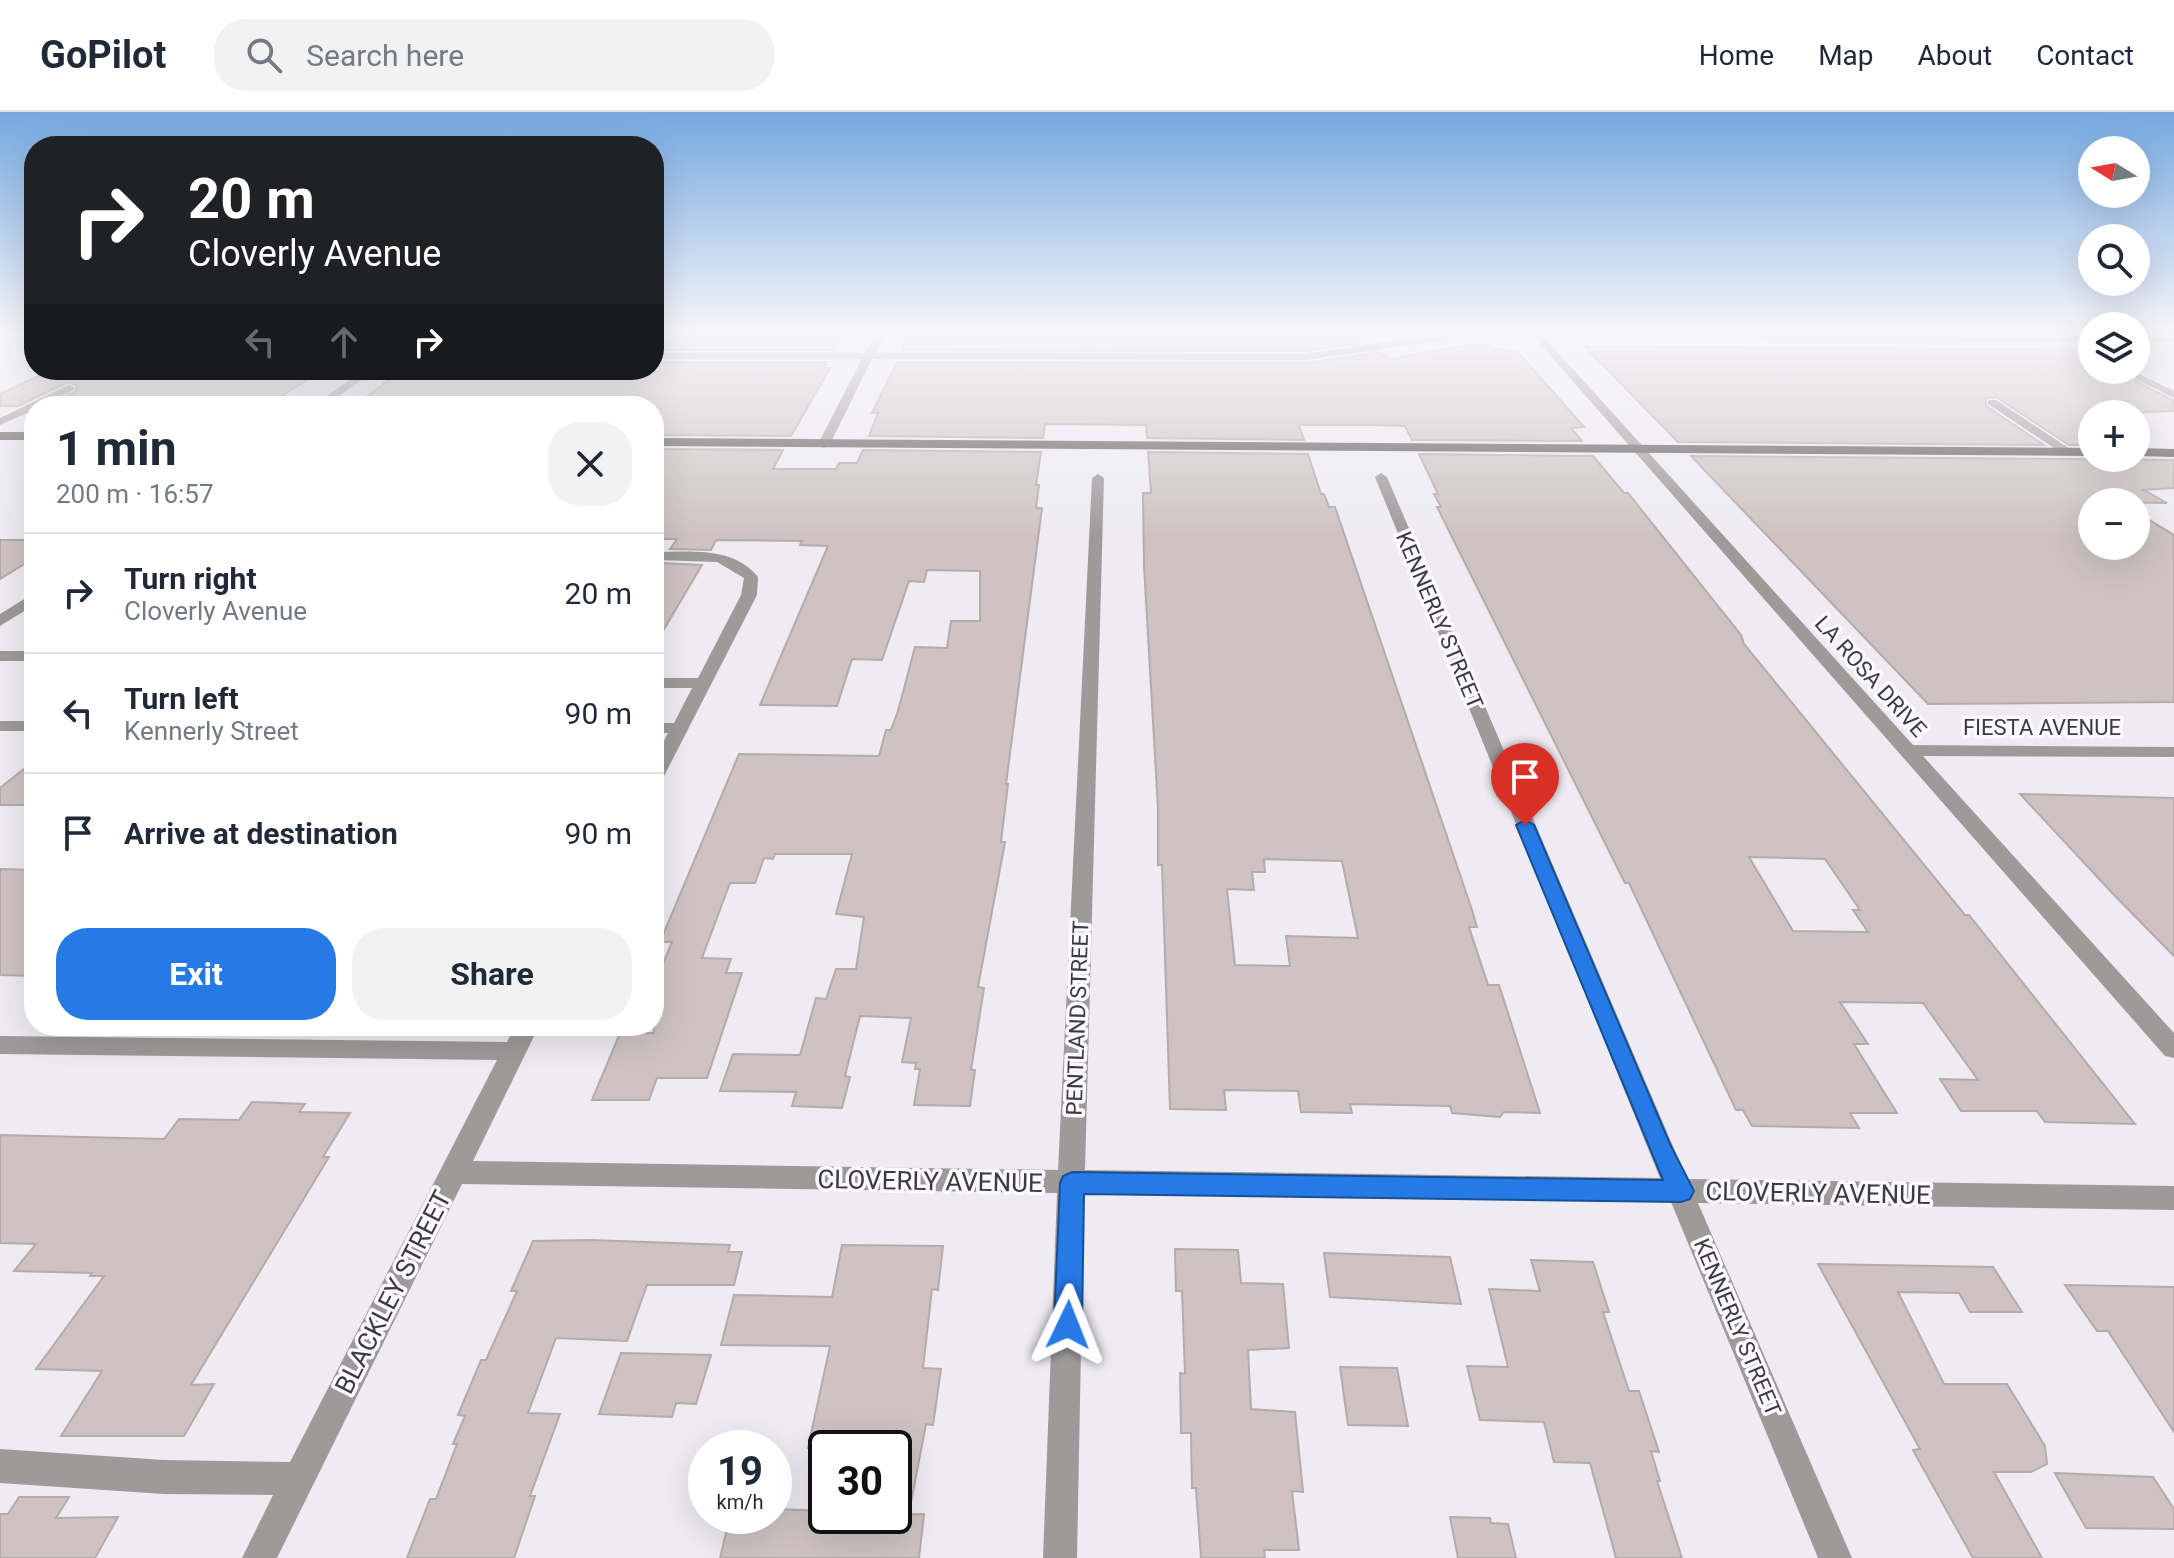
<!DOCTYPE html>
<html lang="en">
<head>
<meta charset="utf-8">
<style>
	body { margin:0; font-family:Roboto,sans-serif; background:#f2f2f3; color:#1f2937; height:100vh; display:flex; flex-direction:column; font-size:30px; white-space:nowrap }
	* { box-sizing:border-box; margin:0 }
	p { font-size:26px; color:#747a83 }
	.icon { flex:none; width:44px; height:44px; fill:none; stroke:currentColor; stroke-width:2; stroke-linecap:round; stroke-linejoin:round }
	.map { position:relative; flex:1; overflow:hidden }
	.sheet { position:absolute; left:24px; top:284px; width:640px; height:640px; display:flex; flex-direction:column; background:#fff; border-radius:32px; box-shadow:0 8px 32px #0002 }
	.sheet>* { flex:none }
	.hud { position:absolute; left:24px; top:24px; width:640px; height:244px; border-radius:32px; box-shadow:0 8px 32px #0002; background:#202124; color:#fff; overflow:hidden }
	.needle { width:52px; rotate:281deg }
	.controls { position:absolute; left:2078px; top:24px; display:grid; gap:16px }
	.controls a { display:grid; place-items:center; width:72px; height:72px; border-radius:50%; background:#fff; box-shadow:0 8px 32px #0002; font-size:40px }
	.speed { position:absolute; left:688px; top:1318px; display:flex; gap:16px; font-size:40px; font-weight:700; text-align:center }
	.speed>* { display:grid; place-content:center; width:104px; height:104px; border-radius:50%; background:#fff; box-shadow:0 8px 32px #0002; line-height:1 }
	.speed small { font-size:20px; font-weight:400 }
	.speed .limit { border:4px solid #111; border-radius:12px; background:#fff; color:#111 }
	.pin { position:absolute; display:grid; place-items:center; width:68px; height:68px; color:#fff; margin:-82px -34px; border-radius:50% 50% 50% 0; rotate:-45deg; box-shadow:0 0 8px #0007 }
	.pin .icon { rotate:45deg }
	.me { position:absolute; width:88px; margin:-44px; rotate:2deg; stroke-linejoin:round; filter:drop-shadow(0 0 6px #0008) }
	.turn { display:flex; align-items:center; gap:28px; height:168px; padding:0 32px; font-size:36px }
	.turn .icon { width:104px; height:104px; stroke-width:2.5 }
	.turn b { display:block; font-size:56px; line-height:68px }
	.lanes { display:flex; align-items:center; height:76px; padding:0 32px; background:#0003; justify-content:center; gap:40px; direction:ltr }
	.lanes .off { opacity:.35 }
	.round { display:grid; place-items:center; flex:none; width:84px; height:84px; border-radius:32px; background:#f2f2f3 }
	.head { display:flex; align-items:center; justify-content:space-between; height:136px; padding:0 32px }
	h1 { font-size:48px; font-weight:700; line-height:60px }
	.button { display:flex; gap:16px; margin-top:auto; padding:16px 32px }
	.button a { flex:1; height:92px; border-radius:32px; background:#257ae5; color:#fff; font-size:32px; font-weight:700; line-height:92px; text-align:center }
	.button a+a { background:#f2f2f3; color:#1f2937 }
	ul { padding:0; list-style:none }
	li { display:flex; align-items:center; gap:24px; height:120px; padding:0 32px; border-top:2px solid #e0e1e3 }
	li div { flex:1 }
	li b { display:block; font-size:30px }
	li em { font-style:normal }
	header { display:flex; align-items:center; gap:48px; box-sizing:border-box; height:112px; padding:0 40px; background:#fff; border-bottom:2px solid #e0e1e3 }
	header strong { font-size:38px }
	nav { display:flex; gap:44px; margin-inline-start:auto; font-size:28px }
	.search { width:560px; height:72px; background:#f2f2f3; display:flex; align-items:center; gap:20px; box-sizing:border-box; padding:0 28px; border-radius:32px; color:#747a83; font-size:30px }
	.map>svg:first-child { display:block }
	.building { fill:#cec3c2; stroke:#b5abaa; stroke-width:2; fill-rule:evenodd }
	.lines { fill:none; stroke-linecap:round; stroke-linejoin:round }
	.minor { fill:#9f9a9a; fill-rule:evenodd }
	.major { fill:#5f5857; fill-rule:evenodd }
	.route { fill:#257ae5; stroke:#184f95; stroke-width:2 }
	.labels { text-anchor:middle; stroke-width:7; stroke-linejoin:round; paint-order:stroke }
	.street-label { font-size:22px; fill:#3c3b3e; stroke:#fbf8ff }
	.near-street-label { font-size:26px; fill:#3c3b3e; stroke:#fbf8ff }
</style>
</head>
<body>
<header>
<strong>GoPilot</strong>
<div class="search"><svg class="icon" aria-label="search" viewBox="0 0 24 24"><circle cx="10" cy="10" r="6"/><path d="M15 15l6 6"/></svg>Search here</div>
<nav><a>Home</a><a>Map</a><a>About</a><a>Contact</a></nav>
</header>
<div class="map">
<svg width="2174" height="1446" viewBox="0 0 2174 1446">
	<rect width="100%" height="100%" fill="#eeebf3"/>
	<g class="building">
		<path d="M654,221H840L832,234H836L834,238H654Z"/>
		<path d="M954,221L1206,224L1343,221L1361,231L1306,239L902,238L907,225Z"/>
		<path d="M1466,233H1492L1495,237L1517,239L1584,315L1571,316L1582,329L1412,328L1405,314L1370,313H1299L1304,328L1147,326L1146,313L1045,312L1043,326L869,324L878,301H872L897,250L1306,251L1378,240L1391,247Z"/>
		<path d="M1584,234L2092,238V258H2115L2174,289V299L2092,302V333H2069L1996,285L1986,286V294L2044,333L1678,330Z"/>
		<path d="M654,250H827L823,256H830L791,324L654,323V294H354L402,258H654Z"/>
		<path d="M51,258L250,260L322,258L266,294H48L76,279V273L68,270L18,294H0V282Z"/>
		<path d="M654,337L783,338L773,357H836L839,351H857L863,338L1041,340L1036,373H1039L1036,396H1042L1006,672H1008L1001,730H1005L978,875L984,876L971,958H975L970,994L914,993L920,957H915L916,951L902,950L911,906L860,904L845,964L850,965L842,996L792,994L796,980L720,979L733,942L800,943L816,886L826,887L836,857H856L864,805L836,802L852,742H775L773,747L764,746L755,771H730L702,846L731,847L726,861H742L707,966H657L649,988H592L620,921H654V873L672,830H660L739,642L879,644L886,618H891L898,599L915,535L947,536L951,509H980V459L927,458L924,470L909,469L882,548L852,547L837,594L760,593L828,434L800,433L802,429L716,428L711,438L670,437L677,427H654Z"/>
		<path d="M1148,340L1308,342L1321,382H1324L1329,395H1335L1472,798L1477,815H1469L1488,873H1499L1540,1001L1504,1000L1500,1005L1487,1004L1452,1001L1450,994L1350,992L1352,1001L1301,1000L1298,979L1224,978L1226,998L1170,997L1162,753H1158V696L1144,454L1143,381H1151ZM1264,747L1342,749L1358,826L1286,824L1290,854L1235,853L1227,777L1254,778L1252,760H1265Z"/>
		<path d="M1419,342L1593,344L1624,381H1628L1741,523L1744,532L1965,803H1969L2135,1012L2045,1010L2037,999H1961L1940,967L1978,968L1923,891L1840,890L1868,932H1854L1897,1001H1850L1859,1016L1752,1014L1743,998H1736L1629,771H1625L1437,395H1441L1434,382H1438ZM1749,745L1825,747L1860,798H1853L1868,820L1793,819Z"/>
		<path d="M1691,344L2174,348V376L2144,378L2167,391L2092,390V434H2136V400L2174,423V590L1928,592Z"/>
		<path d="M0,428H34V446L0,467Z"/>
		<path d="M661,451L702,453L654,534V462Z"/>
		<path d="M34,649V693H0V676Z"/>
		<path d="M2020,682L2174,686V844L2115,784Z"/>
		<path d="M0,757L34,758V864L0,863Z"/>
		<path d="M252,990L305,992L299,1000L350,1001L323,1045H329L191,1273L214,1272L184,1324H61L102,1259L36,1257L104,1164H90L92,1161L14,1159L36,1132L0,1131V1023L164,1027L179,1007L239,1008Z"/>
		<path d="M590,1128L730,1133L728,1140H742L734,1173H647L627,1229L556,1226L528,1301L560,1302L530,1384H535L514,1446H407L430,1387H436L457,1332H453L465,1304L458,1303L481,1248H486L517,1179H511L533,1129Z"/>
		<path d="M842,1133L943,1134L938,1178L932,1177L923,1256L941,1257L933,1313L926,1312L910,1396L894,1395V1336H808L830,1234L721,1233L734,1183L832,1185Z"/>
		<path d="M1175,1137L1238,1138L1241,1171L1283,1172L1289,1236L1248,1238L1251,1297L1295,1300L1303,1380L1292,1379L1299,1438H1264L1265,1446H1201L1196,1376H1192L1191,1321H1181L1180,1261L1185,1262L1182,1179H1176Z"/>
		<path d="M1324,1141L1450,1145L1461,1192L1330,1185Z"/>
		<path d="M1531,1148L1593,1150L1609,1200H1603L1629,1279H1639L1659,1340L1651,1339L1660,1369H1657L1682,1446H1616L1590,1351L1554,1350L1544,1310L1480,1308L1467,1254L1508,1255L1489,1177L1540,1179Z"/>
		<path d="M1818,1152L1993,1155L2022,1200H1970L1959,1181L1898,1180L1944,1272H2007L2045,1334L2047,1352L2031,1360H1994L2042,1446H1973L1913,1338L1920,1337Z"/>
		<path d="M2065,1173L2174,1175V1320L2108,1219H2097Z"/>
		<path d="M621,1241L711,1243L696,1292L676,1291L672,1305L599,1302Z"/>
		<path d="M1340,1255L1397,1256L1408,1314L1348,1313Z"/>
		<path d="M2055,1361L2153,1365L2174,1397V1417L2086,1416Z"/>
		<path d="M19,1385H69L56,1406L118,1405L95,1446H0V1402H8Z"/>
		<path d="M774,1397L826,1399V1404L924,1402L919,1446H720L730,1404H774Z"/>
		<path d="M1450,1405L1490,1406L1491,1411L1508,1412L1516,1446H1458Z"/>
	</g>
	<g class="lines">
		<g class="minor">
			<path d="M875,221H885L875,241L1306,242L1446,221L2092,224V230L1544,225L1913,633L2174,635V645L1923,644L2174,921V946L2165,944L1534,225L1450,227L1306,248L872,247L830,332L824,336L818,332L862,247H654V241H865Z"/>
			<rect x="2136" y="224" width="38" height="6"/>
			<path d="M364,258H376L325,294H312Z"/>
			<path d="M2118,258H2131L2174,279V286Z"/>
			<path d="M69,273L74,276L73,278L41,294H34V298L0,313V306Z"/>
			<path d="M1988,288H1996L2073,339L2063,342L1988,292Z"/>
			<path d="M1381,361L1387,365L1687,1067L2174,1074V1098L1698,1091L1852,1446H1818L1671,1090L1084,1081L1077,1446H1043L1057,1081L462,1072L277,1446H242L273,1383L164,1382L0,1371V1337L164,1348L290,1350L497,948L0,942V924L507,930L515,914H539L473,1049L1058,1058L1092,366L1098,362L1104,366L1085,1058L1660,1066L1375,365Z"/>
			<path d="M654,440C690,440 733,434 758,465L757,483L663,666L654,672V648L668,621H654V611H674L692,576H654V566H698L741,483L744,466L717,450L654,448Z"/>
			<path d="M34,481V493L0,514V502Z"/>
			<rect x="0" y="539" width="34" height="10"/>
			<rect x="0" y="609" width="34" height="10"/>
		</g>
		<g class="major">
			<rect x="0" y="320" width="34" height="8"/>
			<path d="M654,326L2092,336V344L654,334Z"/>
			<path d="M2136,336L2174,337V345L2136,344Z"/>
		</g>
	</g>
	<linearGradient id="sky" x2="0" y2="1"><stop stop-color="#75a8e1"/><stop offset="0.52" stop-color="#f7f6fa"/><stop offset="1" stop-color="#f7f6fa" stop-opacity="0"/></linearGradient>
	<rect width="2174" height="424" fill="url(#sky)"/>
	<path class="route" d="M1525,708L1534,713L1670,1032L1694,1079L1690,1087L1681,1090L1084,1082L1082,1213L1078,1222L1068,1226L1059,1222L1054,1213L1060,1071L1063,1064L1072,1060L1663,1068L1516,713Z"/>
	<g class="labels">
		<g class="street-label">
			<text transform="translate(1440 508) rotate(67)" y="8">KENNERLY STREET</text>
			<text transform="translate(1871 564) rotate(48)" y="8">LA ROSA DRIVE</text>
			<text x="2042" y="623">FIESTA AVENUE</text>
			<text transform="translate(1077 906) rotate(-88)" y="8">PENTLAND STREET</text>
			<text transform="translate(1738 1215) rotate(67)" y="8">KENNERLY STREET</text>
		</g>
		<g class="near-street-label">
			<text transform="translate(930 1069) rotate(1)" y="9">CLOVERLY AVENUE</text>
			<text transform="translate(1818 1081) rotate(1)" y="9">CLOVERLY AVENUE</text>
			<text transform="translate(393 1180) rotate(-63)" y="9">BLACKLEY STREET</text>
		</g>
	</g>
</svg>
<div class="controls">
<a><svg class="needle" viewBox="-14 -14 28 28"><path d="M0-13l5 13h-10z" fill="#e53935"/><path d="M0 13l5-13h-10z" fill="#747a83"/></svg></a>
<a><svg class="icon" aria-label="search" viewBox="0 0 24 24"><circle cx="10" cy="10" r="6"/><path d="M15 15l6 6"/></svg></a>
<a><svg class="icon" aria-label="layers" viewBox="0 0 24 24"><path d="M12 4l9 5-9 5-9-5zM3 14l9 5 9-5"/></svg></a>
<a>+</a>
<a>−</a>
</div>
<div class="speed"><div>19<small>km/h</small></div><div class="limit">30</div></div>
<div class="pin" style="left:1525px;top:713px;background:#d93025"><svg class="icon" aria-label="arrive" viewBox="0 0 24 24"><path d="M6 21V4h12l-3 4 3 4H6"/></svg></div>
<svg class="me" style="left:1068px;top:1213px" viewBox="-20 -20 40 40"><path d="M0-17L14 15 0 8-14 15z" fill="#257ae5" stroke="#fff" stroke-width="4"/></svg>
<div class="hud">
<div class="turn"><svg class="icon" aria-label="right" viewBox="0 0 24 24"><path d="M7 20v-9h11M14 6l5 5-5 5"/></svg><div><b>20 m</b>Cloverly Avenue</div></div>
<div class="lanes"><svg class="icon off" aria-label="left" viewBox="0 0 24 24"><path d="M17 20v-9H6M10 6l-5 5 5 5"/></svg><svg class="icon off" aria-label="ahead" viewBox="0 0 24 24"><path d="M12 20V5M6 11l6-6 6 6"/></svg><svg class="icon" aria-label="right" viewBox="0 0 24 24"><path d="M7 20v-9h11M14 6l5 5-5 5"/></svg></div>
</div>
<section class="sheet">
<div class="head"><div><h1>1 min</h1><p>200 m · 16:57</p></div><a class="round"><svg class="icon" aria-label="close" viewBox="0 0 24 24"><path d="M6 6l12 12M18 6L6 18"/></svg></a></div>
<ul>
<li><svg class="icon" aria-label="right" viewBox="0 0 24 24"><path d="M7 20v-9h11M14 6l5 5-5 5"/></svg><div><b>Turn right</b><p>Cloverly Avenue</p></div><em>20 m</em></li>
<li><svg class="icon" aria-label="left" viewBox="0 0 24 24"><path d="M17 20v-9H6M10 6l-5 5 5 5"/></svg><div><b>Turn left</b><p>Kennerly Street</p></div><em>90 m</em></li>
<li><svg class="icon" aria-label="arrive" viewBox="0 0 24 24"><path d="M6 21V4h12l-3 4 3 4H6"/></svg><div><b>Arrive at destination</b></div><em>90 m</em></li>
</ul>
<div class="button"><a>Exit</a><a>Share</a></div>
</section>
</div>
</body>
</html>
